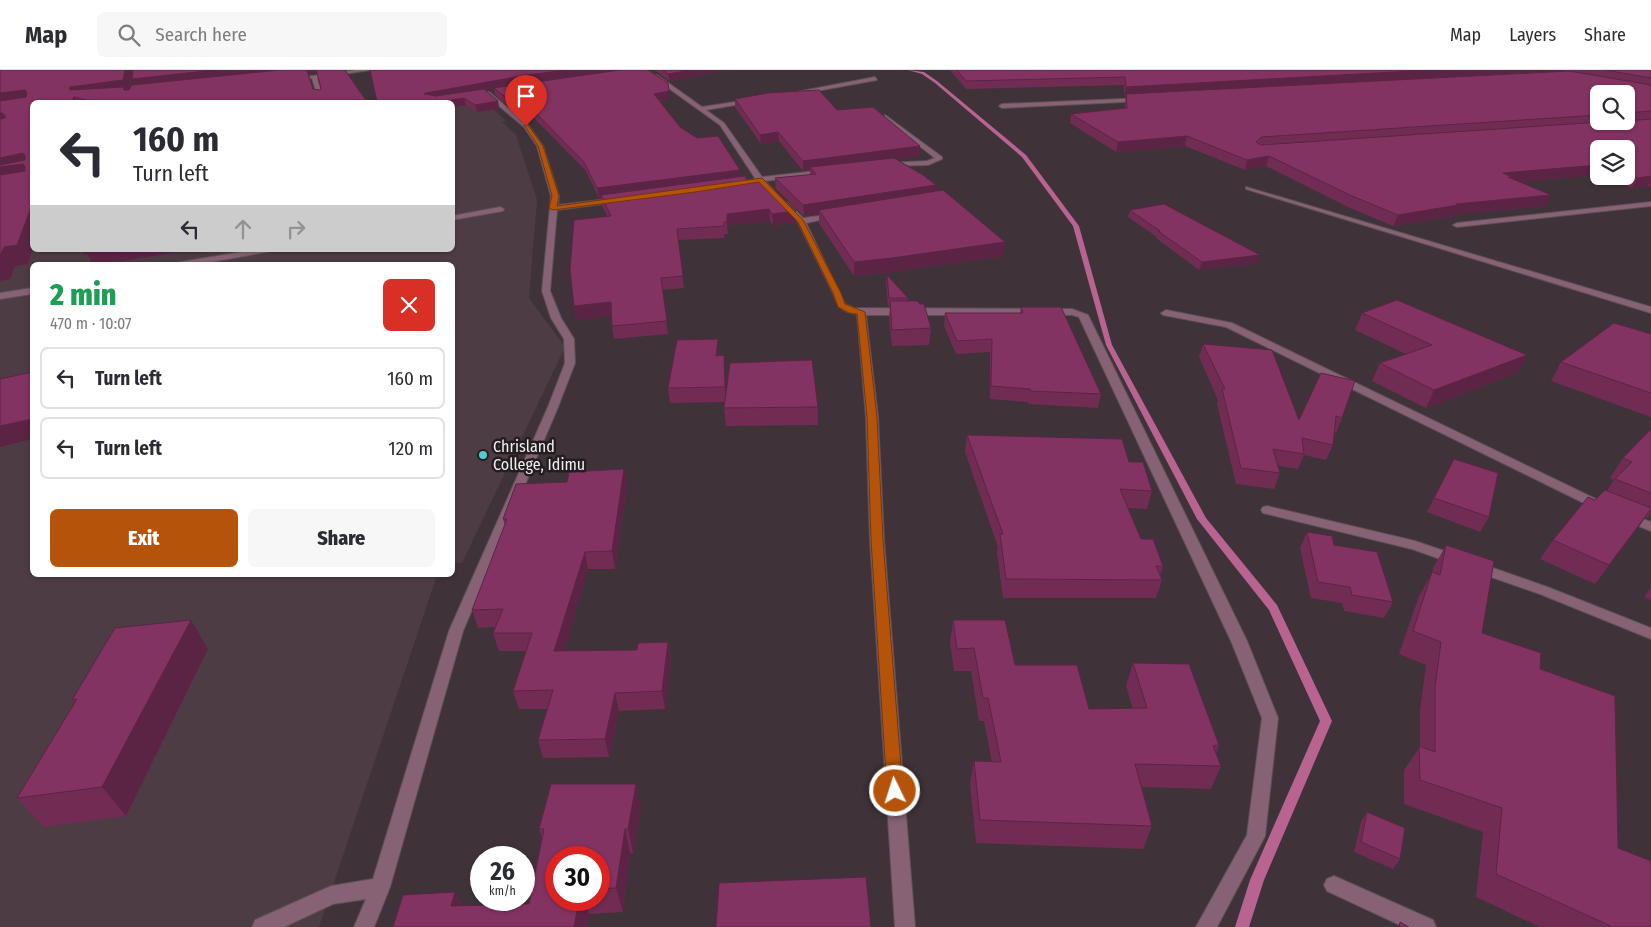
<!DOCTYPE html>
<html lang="en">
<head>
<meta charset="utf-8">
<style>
	body { margin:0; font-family:"Fira Sans Condensed",sans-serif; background:#f7f7f7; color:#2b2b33; height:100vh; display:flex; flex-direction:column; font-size:19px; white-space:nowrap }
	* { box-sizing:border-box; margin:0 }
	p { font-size:16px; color:#7c7c81 }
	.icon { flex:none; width:28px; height:28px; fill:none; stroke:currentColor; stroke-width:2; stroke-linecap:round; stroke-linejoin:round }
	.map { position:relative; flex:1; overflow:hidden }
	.details { position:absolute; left:30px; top:192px; width:425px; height:315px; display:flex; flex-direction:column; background:#fff; border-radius:8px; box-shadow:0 1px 4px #0004 }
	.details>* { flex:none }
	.hud { position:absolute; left:30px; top:30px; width:425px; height:152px; border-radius:8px; box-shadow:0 1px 4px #0004; background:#fff; color:#2b2b33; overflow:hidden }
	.fabs { position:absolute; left:1590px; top:15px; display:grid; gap:10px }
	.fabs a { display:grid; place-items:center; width:45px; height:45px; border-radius:8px; background:#fff; box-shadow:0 1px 4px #0004; font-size:25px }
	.speed { position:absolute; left:470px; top:776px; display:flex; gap:10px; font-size:25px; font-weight:700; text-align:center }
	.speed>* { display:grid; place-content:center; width:65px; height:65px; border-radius:50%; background:#fff; box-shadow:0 1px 4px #0004; line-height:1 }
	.speed small { font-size:12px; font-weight:400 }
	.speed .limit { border:8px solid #d22; background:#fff; color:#111 }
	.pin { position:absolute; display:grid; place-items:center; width:42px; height:42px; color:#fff; margin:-51px -21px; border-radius:50% 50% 50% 0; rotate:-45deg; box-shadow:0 0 5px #0007 }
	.pin .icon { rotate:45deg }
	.me { position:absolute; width:55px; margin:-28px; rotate:356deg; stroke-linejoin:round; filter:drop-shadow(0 0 4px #0008) }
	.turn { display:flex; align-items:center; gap:18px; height:105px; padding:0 20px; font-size:22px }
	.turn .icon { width:65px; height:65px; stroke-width:2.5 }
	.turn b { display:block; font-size:35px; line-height:42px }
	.lanes { display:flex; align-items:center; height:48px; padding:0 20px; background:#0003; justify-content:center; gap:25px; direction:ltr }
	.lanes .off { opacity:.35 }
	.round { display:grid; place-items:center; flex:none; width:52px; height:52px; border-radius:8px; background:#f7f7f7 }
	.summary { display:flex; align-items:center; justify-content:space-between; height:85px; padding:0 20px }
	h1 { font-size:30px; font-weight:800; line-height:38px; color:#1e9e55 }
	.cta { display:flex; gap:10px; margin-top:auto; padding:10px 20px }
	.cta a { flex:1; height:58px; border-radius:8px; background:#b45309; color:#fff; font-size:20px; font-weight:800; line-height:58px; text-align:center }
	.cta a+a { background:#f7f7f7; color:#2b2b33 }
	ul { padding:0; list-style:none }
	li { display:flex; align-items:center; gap:15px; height:62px; margin:0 10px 8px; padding:0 10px; border:2px solid #e1e1e2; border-radius:8px }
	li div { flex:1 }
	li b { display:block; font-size:19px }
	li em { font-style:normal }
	header { display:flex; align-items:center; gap:30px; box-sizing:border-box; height:70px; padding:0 25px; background:#fff; border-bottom:1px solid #e1e1e2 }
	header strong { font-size:24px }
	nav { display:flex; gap:28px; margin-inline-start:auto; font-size:18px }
	.search { width:350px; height:45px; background:#f7f7f7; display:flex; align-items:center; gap:12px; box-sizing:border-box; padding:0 18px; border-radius:8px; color:#7c7c81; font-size:19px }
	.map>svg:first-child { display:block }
	.built { fill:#4e3c44 }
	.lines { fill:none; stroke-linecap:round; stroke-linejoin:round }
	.stream { fill:#b86390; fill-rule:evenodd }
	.minor-casing { stroke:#5c5156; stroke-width:2 }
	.minor { fill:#876274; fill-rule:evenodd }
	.wall { fill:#712c53; fill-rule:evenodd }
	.shaded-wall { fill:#5c2444 }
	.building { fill:#833361; stroke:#5c2444 }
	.route { fill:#b45309; stroke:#753606 }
	.poi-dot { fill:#52ccd0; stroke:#221d1f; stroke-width:2 }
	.labels { text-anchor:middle; stroke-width:5; stroke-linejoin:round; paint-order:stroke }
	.poi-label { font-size:16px; fill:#f4ecf0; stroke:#221d1f; text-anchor:start }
</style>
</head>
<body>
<header>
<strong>Map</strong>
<div class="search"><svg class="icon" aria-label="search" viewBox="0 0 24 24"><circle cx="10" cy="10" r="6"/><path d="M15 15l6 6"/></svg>Search here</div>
<nav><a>Map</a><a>Layers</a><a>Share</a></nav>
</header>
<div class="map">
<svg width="1651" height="857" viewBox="0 0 1651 857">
	<rect width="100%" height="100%" fill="#3f3339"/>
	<path class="built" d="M479,26L506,51L502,52L516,65L537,130L529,228L565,277L462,493H452V195H32V505H437L319,857H0V112L32,106V180H452V32Z"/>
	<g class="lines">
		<path class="stream" d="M908,0L924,2L937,11L1026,85L1079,156L1112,275L1206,448L1277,535L1332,651L1264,810L1249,857H1235L1250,810L1320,651L1269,540L1197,449L1106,275L1073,156L1022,87L935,13L922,4Z"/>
		<g class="minor-casing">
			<g id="minor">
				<path d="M356,0H370L317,8L324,32H319L312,8L293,11L290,9Z"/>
				<path d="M653,5H657L702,37L754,29L752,32L706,40L724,53L762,107L825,100L828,102L825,104L765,111L774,120L767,122L758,112L754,111L753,110L755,108L720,55L653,7Z"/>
				<path d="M875,7L877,10L789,26L786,24Z"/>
				<path d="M485,22H489L528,55L543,76L559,126L558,135L617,128L621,130L617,132L557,140L550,221L561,248L574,269L575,293L558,337L463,561L390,817L374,857H354L366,829L333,834L284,857H252L255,850L331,816L373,809L449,561L548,337L565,293L564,269L551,248L542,221L551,126L537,76L524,57L485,24Z"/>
				<path d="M1145,28L1143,31L1002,38L999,36L1002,34Z"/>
				<path d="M885,45L942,87V89L928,95L885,96V94L887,93L927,91L935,88L883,48Z"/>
				<path d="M1246,117L1651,237V243L1246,119Z"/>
				<path d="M781,132H787L803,148L835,144L839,146L806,153L845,234L854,238L1072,239L1088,245L1247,571L1278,648L1265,766L1217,857H1196L1247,765L1262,648L1231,571L1079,247L1072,245H866L878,347L884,470L915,857H895L870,470L866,347L857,244C842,243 837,236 833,223L798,152L781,136Z"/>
				<path d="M1651,132V136L1457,157L1453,155L1457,153Z"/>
				<path d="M500,137L504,139L503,141L452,150V146Z"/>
				<path d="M253,180H271L267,182L195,195H176L180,192Z"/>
				<path d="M32,218V224L0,229V223Z"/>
				<path d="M1166,240L1232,253L1604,433L1606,436L1604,439H1596L1226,257L1163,245L1161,243Z"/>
				<path d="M1267,436L1415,471L1462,487L1464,490L1462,493L1457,495L1412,479L1263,443L1261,440L1263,437Z"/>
				<path d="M1626,442L1651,452V461L1621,449L1620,446Z"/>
				<path d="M1476,492L1550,518L1651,558V569L1540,524L1471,500L1469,497L1471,494Z"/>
				<path d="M1334,806L1433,850L1436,857H1404L1327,821L1324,815L1327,809Z"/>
			</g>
		</g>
		<use href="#minor" class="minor"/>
	</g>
	<g class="wall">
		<path d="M0,0H132L130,18L135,15L132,9L345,0L367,32H32V180L28,194L15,196L10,209ZM317,2L321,18L320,20L313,19L308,3Z"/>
		<path d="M370,0H648L669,29L659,31L680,57L740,107L747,110L796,141V153L773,155L770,151L727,155L728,164H724L725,168L678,170L684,218L662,220L668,264L614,269L612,256V245L576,250L574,236L608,147L602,136L601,127L599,128L586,101L533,47H530L517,36L509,37L495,25L494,18L485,20L498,31L499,39L477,42L466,35ZM572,7L514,15L529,12Z"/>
		<path d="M655,0H729L669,11Z"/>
		<path d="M950,0H1651V117L1648,116L1632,118L1594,105L1519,112L1546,136L1454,144L1453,146L1393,156L1348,137L1266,96L1245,100L1185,76L1116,82L1070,53L1071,44L1125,38V33L1126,25H1124V15L966,19ZM1559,0L1563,1L1295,15ZM1599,24H1626V51H1599ZM1599,79H1626V106H1599Z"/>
		<path d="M735,29L837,40L920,76V86L896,89L935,121L1003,186L892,202L854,206L819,153V144L804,146L776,119L775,108L810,105V100L803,101L779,71L761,74L735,37Z"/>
		<path d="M1130,140L1258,193L1199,200L1156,168L1157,167L1128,147Z"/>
		<path d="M887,205L908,228L907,231L931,258L929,275L892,276L889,247L890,236H888L886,213Z"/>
		<path d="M1021,237L1101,324L1098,338L1028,334V332L990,329V282L956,284L944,256L945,243H1020Z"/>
		<path d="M1362,243L1518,302L1426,338L1372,311L1380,293L1406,284L1355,260Z"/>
		<path d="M1651,264V347L1551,311L1561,292Z"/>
		<path d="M1203,274L1299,350L1321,303L1342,348L1336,363L1334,362L1333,375L1326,390L1304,385L1298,399L1278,396L1280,403L1274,419L1236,414L1217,334L1218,330L1199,287Z"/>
		<path d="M719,283V285H724L726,325L818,337V355L726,356L724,338L725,332L670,333L668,318Z"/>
		<path d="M1651,359V443L1647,448H1645L1595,514L1540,489L1553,470L1595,430L1607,421L1614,410L1610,408L1623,388Z"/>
		<path d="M967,365L1129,392L1152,421L1147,439L1128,438L1141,469L1163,496L1160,506L1162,510L1156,528H1003L997,482L998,477L965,382Z"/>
		<path d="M1454,389L1489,447L1480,462L1427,442Z"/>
		<path d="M627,416L615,499H588L564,581L637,580L668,572L671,590L665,639L619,641L609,687L543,688L538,670L547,639H519L513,621L526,581H499L493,563L496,557L478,558L472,540L505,455L503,449Z"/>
		<path d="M1307,462L1334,475L1393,532L1384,548L1344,541L1342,533L1311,528L1300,478Z"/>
		<path d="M1446,475L1482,563L1540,599L1618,778L1651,857H1540L1476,827L1483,762L1404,734V700L1420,677V641L1426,595L1399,584L1419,526L1432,503L1433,498Z"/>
		<path d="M1651,518V530L1644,527Z"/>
		<path d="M953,550L1015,595L1089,639H1133L1126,616L1133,593L1219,675L1216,683L1221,696L1211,719L1142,717L1152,756L1143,779L976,773L970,714L974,691L992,692L984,651H979L971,601H954L950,573Z"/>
		<path d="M208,579L126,746L44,757L17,728L75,633L72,630Z"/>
		<path d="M641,739L633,783H630L623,842L589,844L586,857H393L455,822L462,836L529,834L542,768L539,759ZM599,788V830H556Z"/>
		<path d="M1367,742L1400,789L1393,799L1354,782L1361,752Z"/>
	</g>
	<g class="shaded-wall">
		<path d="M125,0H132L129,23L74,27L77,32H72L69,19L70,17Z"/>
		<path d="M215,0H338L138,22L132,9Z"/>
		<path d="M567,0H625L529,12L428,30L424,24L426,23L527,5Z"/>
		<path d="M690,0H729L669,11L668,4Z"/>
		<path d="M1430,0H1559L1124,25L1126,17Z"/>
		<path d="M25,20L32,34L0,38V23Z"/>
		<path d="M669,21V29L655,31L654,24Z"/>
		<path d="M464,28L466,35L452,38V32H438Z"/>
		<path d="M515,28L517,36L509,37L508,29Z"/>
		<path d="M498,31L499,39L477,42L475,35Z"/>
		<path d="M528,39H532L533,47H530Z"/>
		<path d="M0,43H2L10,57L0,59Z"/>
		<path d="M778,62L779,71L761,74L760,65Z"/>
		<path d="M1187,66L1185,76L1116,82L1118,72Z"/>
		<path d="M920,76V86L812,100L810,97V100L803,101V91Z"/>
		<path d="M23,83L32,99L23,94L32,110L0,115V88Z"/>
		<path d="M1269,86L1266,96L1245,100L1247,90Z"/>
		<path d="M1599,95L1594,105L1509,113L1503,103Z"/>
		<path d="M740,100V109L601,125V127L599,128L597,118Z"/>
		<path d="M1651,106V111L1648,116L1632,118L1638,108Z"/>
		<path d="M936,115L935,126L819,140V144L804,146L803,135Z"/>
		<path d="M1551,125L1546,136L1454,144L1453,146L1393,156L1398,145L1456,134Z"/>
		<path d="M32,135V180L28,194L15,196L10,209L0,211V186L4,177Z"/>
		<path d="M769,139L770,151L727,155V144Z"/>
		<path d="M796,141V153L773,155L772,144Z"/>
		<path d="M1005,172L1003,186L892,202L854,206V192Z"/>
		<path d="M77,180H190L100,195H93L87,184L84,185L82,181H78Z"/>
		<path d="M1260,185L1258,193L1199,200L1202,192Z"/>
		<path d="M611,232L613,245L576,250L574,236Z"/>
		<path d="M718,269L719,283L717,300L716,286Z"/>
		<path d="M724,285L725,300L726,332L725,317Z"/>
		<path d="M1527,285L1518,302L1426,338L1434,320Z"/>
		<path d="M32,349V369L0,377V356Z"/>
		<path d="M624,399L627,416L615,499L612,481Z"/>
		<path d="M1651,440L1638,458L1595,514L1609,495Z"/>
		<path d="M585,482L588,499L559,599L554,581Z"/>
		<path d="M191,550L208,579L126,746L102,717Z"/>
		<path d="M668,572L671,590L665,639L662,621Z"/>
		<path d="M615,623L619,641L609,687L605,669Z"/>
		<path d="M636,714L641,739L633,783L628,759Z"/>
		<path d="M625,759L630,783L623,842L616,818Z"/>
		<path d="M455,822L466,846L451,836Z"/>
		<path d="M579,830H584L589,844L586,857H574Z"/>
	</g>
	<g class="building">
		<path d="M0,0H125L123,10L70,17L69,19L71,20L123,17L124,20H129L132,15L280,0H307L313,19L320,20L321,18L316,0H345L367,32H94L74,27L72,32H32V135L17,175L4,177L0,186V105L25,101V96L23,94L0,97V95L25,90V85L23,83L0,88V49L5,48L6,46L2,43H0V31L26,27L27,22L25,20L0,23Z"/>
		<path d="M133,0H215L132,9Z"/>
		<path d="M370,0H567L527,5L426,23L424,24L436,26L484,19L498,31L475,35L464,28L438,32H377Z"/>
		<path d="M620,0H648L668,13L669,21L654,24L680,57L697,68L718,66L740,100L597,118L584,92L532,39H528L515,28L508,29L494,18Z"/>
		<path d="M663,0H690L668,4Z"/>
		<path d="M957,0H1430L1126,17L1125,7L966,11Z"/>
		<path d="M1605,0H1651V8Z"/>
		<path d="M1569,1L1651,15V41L1626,43V24H1599V45L1261,67L1256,72L1261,75L1615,51H1626L1651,49V106L1638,108L1626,104V79H1599V95L1503,103L1512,107H1508L1551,125L1456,134L1458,135L1398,145L1352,126L1269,86L1247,90L1187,66L1118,72L1071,44L1127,38L1126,24Z"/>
		<path d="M819,20L837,40L873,37L920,76L803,91L778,62L760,65L735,29L768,23Z"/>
		<path d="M894,88L923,105L936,115L803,135L775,108L816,104L810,97Z"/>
		<path d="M745,106L747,110L763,109L796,141L772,144L769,139L727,144V152H724V156L677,159L683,206L661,208L667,251L612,256L611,232L574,236L570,200L574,150L611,146L601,125Z"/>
		<path d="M943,120L1005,172L892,188L854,192L819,140Z"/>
		<path d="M1164,134L1260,185L1202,192L1158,161H1160L1130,140Z"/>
		<path d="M887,205L908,228H889Z"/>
		<path d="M1397,230L1527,285L1434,320L1380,293L1432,275L1362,243Z"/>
		<path d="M890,231H917L920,234H924L931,258L892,260Z"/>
		<path d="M1021,237H1061L1101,324L1030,321V319L991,316L992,269L957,271L945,243H1023Z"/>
		<path d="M1614,253L1651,264V323L1561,292Z"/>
		<path d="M718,269L716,286L724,285L725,317L668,318L677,270Z"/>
		<path d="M1203,274L1272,280L1299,350L1321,303L1355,311L1342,348L1336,346L1333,375L1302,368L1304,384L1273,379L1280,403L1241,398L1222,319H1225Z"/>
		<path d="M812,290L818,337L724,338L730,293Z"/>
		<path d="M32,302V349L0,356V309Z"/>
		<path d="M1651,359V423L1615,409L1632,392L1623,388Z"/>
		<path d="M967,365L1122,369L1129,392H1143L1152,421L1120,419L1141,469H1153L1163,496H1156L1162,510L1006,509L1000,464H1003Z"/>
		<path d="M1454,389L1498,403L1489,447L1434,428Z"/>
		<path d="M624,399L612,481L585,482L554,581L637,580L638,573L668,572L662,621L615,623L605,669L538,670L553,620L513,621L532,563H493L503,539L472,540L507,449H503L516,414L567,412L569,402Z"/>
		<path d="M1605,420L1651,438V439L1609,495L1553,470L1588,427L1595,430Z"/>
		<path d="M1307,462L1332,466L1334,475L1377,482L1393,532L1352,525L1350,517L1318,512Z"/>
		<path d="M1446,475L1494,491L1482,563L1541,583L1540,599L1615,626L1618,778L1651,791V857H1613L1496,804L1502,738L1420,710L1419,676L1435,682V617L1441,572L1413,561L1432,502L1440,505Z"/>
		<path d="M191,550L102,717L17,728L77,629L72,630L115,558Z"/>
		<path d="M953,550H1005L1015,595H1077L1089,639L1147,638L1133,593L1189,594L1219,675L1213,676L1221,696L1135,694L1152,756L980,750L974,691L1001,692L988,628H983L974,578L957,579Z"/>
		<path d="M551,714H636L628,759H625L616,818L599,819V788H556V830H579L574,857H393L403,825L455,822L451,836L529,834L544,759H539Z"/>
		<path d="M1367,742L1405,758L1400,789L1361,772Z"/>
		<path d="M866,807L871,857H716L719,813Z"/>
		<path d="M1400,852L1409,857H1399Z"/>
	</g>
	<path class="route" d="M524,55H528L543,76L559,126L557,136L762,108L803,150L841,223L845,234L865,242L877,347L883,470L903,721L901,726L895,728L889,726L887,721L871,470L867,347L857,244L849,243L838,237L833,223L798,152L759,112L695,122L553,140L549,138L552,126L538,76Z"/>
	<circle class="poi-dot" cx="483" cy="385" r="5"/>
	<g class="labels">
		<g class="poi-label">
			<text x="493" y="382">Chrisland<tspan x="493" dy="18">College, Idimu</tspan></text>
		</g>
	</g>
</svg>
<div class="fabs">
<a><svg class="icon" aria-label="search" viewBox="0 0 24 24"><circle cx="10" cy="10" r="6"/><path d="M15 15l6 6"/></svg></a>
<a><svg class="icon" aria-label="layers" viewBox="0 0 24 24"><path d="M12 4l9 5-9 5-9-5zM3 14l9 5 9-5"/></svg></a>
</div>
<div class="speed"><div>26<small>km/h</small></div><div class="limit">30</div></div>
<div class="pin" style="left:526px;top:56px;background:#d93025"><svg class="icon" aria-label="arrive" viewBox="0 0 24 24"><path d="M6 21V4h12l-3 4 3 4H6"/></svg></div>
<svg class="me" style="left:895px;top:721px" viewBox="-20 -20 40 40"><circle r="17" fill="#b45309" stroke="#fff" stroke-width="3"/><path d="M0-11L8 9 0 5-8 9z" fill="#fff"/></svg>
<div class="hud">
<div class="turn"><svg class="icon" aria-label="left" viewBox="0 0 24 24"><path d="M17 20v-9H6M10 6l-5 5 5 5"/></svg><div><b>160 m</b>Turn left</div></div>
<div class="lanes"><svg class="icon" aria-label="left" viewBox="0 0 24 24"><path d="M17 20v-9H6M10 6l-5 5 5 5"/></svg><svg class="icon off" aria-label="ahead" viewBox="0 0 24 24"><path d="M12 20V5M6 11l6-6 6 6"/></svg><svg class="icon off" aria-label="right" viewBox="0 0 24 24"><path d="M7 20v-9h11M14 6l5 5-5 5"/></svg></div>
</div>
<section class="details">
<div class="summary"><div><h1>2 min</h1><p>470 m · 10:07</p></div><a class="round" style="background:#d93025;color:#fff"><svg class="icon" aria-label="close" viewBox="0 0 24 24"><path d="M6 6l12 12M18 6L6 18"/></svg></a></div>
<ul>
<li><svg class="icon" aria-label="left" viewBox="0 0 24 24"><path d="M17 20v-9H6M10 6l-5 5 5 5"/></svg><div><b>Turn left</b></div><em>160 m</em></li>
<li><svg class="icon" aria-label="left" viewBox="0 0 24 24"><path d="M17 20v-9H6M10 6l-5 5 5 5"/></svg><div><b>Turn left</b></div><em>120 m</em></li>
</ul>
<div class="cta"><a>Exit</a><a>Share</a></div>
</section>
</div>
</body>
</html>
